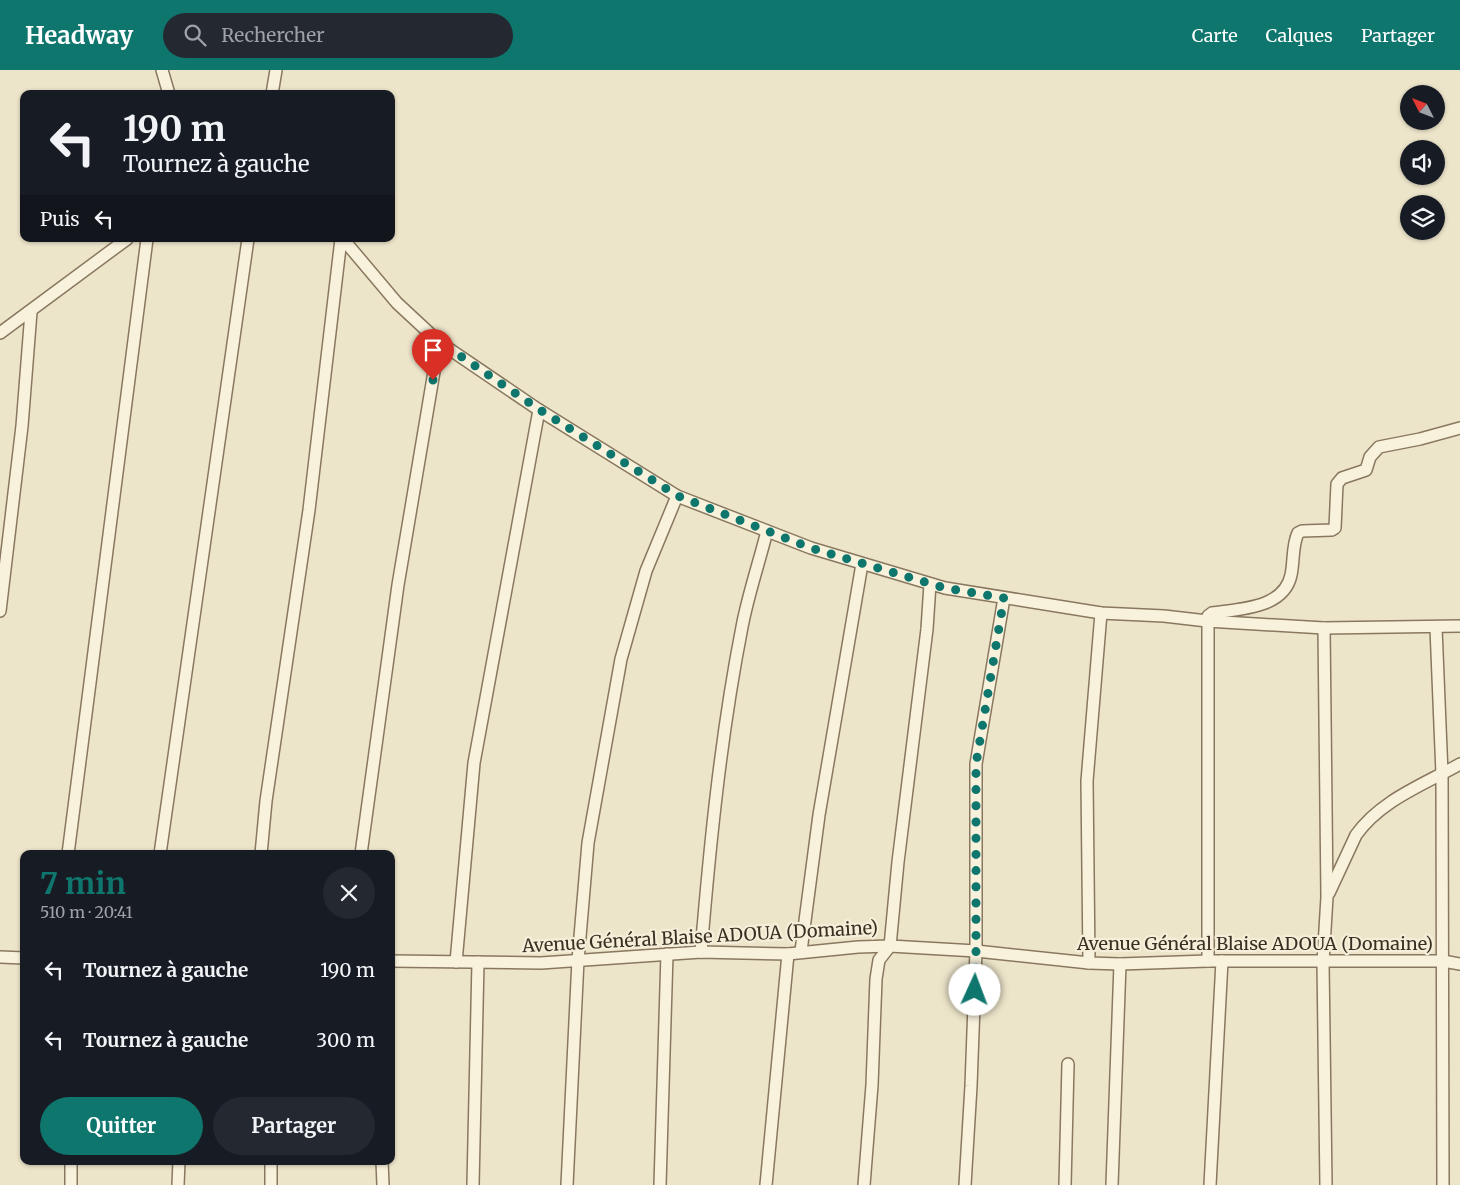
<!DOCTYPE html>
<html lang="fr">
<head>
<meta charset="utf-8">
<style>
	body { margin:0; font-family:Merriweather,serif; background:#242831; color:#f1f3f6; height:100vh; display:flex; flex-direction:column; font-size:19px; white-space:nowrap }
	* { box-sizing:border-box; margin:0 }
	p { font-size:16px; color:#9ea1a6 }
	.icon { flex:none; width:28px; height:28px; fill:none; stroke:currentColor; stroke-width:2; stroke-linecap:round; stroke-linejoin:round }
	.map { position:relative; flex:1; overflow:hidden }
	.drawer { position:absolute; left:20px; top:780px; width:375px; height:315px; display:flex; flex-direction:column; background:#171b24; border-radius:10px; box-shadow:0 1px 4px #0004 }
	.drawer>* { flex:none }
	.guide { position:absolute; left:20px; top:20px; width:375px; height:152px; border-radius:10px; box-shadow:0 1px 4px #0004; background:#171b24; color:#f1f3f6; overflow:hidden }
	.needle { width:32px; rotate:312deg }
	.tools { position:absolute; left:1400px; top:15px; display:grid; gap:10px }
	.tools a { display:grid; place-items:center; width:45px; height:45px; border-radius:50%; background:#171b24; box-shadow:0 1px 4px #0004; font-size:25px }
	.pin { position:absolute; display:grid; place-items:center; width:42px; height:42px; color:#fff; margin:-51px -21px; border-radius:50% 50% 50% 0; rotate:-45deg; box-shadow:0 0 5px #0007 }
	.pin .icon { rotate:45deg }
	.me { position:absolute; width:55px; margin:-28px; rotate:2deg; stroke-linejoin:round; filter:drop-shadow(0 0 4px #0008) }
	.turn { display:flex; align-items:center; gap:18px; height:105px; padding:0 20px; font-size:22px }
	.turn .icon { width:65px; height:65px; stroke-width:2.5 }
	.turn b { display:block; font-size:35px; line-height:42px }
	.then { display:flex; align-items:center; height:48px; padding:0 20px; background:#0003; gap:10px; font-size:19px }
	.round { display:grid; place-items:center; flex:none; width:52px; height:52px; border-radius:26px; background:#242831 }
	.headline { display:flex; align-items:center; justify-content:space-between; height:85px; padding:0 20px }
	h1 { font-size:30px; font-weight:700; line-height:38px; color:#0f766e }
	.primary-button { display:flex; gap:10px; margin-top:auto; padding:10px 20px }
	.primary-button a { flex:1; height:58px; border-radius:30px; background:#0f766e; color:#fff; font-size:20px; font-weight:700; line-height:58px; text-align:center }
	.primary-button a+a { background:#242831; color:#f1f3f6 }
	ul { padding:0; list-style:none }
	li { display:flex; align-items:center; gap:15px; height:70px; padding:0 20px }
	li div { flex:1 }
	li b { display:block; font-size:19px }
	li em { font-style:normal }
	header { display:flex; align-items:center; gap:30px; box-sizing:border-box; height:70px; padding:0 25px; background:#0f766e; color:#fff }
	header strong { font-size:24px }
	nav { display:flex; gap:28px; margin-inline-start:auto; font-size:18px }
	.search { width:350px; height:45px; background:#242831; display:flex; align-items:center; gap:12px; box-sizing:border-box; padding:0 18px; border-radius:28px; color:#9ea1a6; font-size:19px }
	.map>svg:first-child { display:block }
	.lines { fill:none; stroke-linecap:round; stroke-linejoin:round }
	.minor-casing { stroke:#89785f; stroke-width:14 }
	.minor { stroke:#f8f2dd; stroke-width:11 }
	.route { stroke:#0f766e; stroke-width:9; stroke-dasharray:0 16.2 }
	.labels { text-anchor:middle; stroke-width:4.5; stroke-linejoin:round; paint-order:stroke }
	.street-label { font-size:18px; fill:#3a2f22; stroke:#f5efd9 }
</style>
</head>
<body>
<header>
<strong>Headway</strong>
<div class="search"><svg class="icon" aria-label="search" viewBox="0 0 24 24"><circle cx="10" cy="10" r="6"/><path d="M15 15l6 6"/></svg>Rechercher</div>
<nav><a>Carte</a><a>Calques</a><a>Partager</a></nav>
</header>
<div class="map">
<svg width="1460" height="1115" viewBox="0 0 1460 1115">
	<rect width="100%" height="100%" fill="#ede5ca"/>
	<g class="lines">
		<g class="minor-casing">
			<g id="minor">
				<path d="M162,0L169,24"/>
				<path d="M272,24L276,0"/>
				<path d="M343,169L397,233L439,272L539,340L677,426L811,478L945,518L1101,543L1164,546L1207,551L1324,558L1460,556"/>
				<path d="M0,263L127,169"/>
				<path d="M0,541L22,356L31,242"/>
				<path d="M1324,558L1327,827L1323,892L1326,1115"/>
				<path d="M1436,558L1442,704L1443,1115"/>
				<path d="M68,784L147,169"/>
				<path d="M160,784L248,169"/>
				<path d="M261,784L266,731L309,440L341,169"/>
				<path d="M361,784L398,515L439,272"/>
				<path d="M1329,823L1356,765C1381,730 1423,715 1460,694"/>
				<path d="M801,881L819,745L862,494"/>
				<path d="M701,882C710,773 721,664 742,557C748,525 759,493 767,461"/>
				<path d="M0,887L24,888"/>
				<path d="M391,891L541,893L701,882L788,884L858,877L890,876L976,881L1089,893L1120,894L1208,891H1443L1460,894"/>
				<path d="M1208,891V546L1212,543C1238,539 1284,539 1291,505C1294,492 1292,475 1298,463L1302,461L1332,460L1335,458L1337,414L1342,408L1366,400L1370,387L1379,377L1420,369L1460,358"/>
				<path d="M456,892L474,693L539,340"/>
				<path d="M1089,893L1087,711L1101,543"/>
				<path d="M271,1091V1115"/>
				<path d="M382,1091L383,1115"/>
				<path d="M71,1115V1091"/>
				<path d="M178,1115L179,1091"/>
				<path d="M473,1115L478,892"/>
				<path d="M567,1115L578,890L588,773L621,589L646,501L677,426"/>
				<path d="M660,1115L667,884"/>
				<path d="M766,1115L788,884"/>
				<path d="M864,1115L872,1015L876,909L879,890L890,876L898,792L927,559L930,514"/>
				<path d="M965,1115L971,1016L976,881V694L1004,528"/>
				<path d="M1065,1115L1068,994"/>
				<path d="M1112,1115L1120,894"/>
				<path d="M1210,1115L1222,891"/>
			</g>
		</g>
		<use href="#minor" class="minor"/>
	</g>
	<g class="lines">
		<path class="route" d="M433,310L440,272L540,340L678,426L811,478L945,518L1004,528L976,694V881L975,920"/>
	</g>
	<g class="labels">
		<g class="street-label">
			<text transform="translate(700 867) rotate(-3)" y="6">Avenue Général Blaise ADOUA (Domaine)</text>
			<text x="1255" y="880">Avenue Général Blaise ADOUA (Domaine)</text>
		</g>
	</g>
</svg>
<div class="tools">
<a><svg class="needle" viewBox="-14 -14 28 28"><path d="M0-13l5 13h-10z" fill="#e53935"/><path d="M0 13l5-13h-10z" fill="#9ea1a6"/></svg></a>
<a><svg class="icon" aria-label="sound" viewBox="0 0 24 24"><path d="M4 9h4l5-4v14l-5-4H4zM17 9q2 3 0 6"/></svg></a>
<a><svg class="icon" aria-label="layers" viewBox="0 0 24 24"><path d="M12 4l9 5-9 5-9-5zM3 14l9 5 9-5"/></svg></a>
</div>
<div class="pin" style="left:433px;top:310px;background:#d93025"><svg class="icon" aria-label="arrive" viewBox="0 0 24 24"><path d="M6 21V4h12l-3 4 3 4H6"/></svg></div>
<svg class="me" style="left:975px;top:920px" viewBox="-20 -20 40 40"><circle r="19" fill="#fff"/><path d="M0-13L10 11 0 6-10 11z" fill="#0f766e"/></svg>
<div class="guide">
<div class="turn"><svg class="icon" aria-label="left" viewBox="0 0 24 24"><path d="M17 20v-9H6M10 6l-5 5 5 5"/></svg><div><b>190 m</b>Tournez à gauche</div></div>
<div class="then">Puis<svg class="icon" aria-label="left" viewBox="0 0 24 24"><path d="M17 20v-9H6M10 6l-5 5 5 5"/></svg></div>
</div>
<section class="drawer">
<div class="headline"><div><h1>7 min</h1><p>510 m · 20:41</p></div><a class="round"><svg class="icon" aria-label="close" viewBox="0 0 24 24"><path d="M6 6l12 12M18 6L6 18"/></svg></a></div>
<ul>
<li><svg class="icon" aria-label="left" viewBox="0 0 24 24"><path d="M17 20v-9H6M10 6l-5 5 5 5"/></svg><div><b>Tournez à gauche</b></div><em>190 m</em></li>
<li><svg class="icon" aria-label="left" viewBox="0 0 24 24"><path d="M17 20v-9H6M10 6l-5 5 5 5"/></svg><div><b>Tournez à gauche</b></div><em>300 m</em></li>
</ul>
<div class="primary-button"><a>Quitter</a><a>Partager</a></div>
</section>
</div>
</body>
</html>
